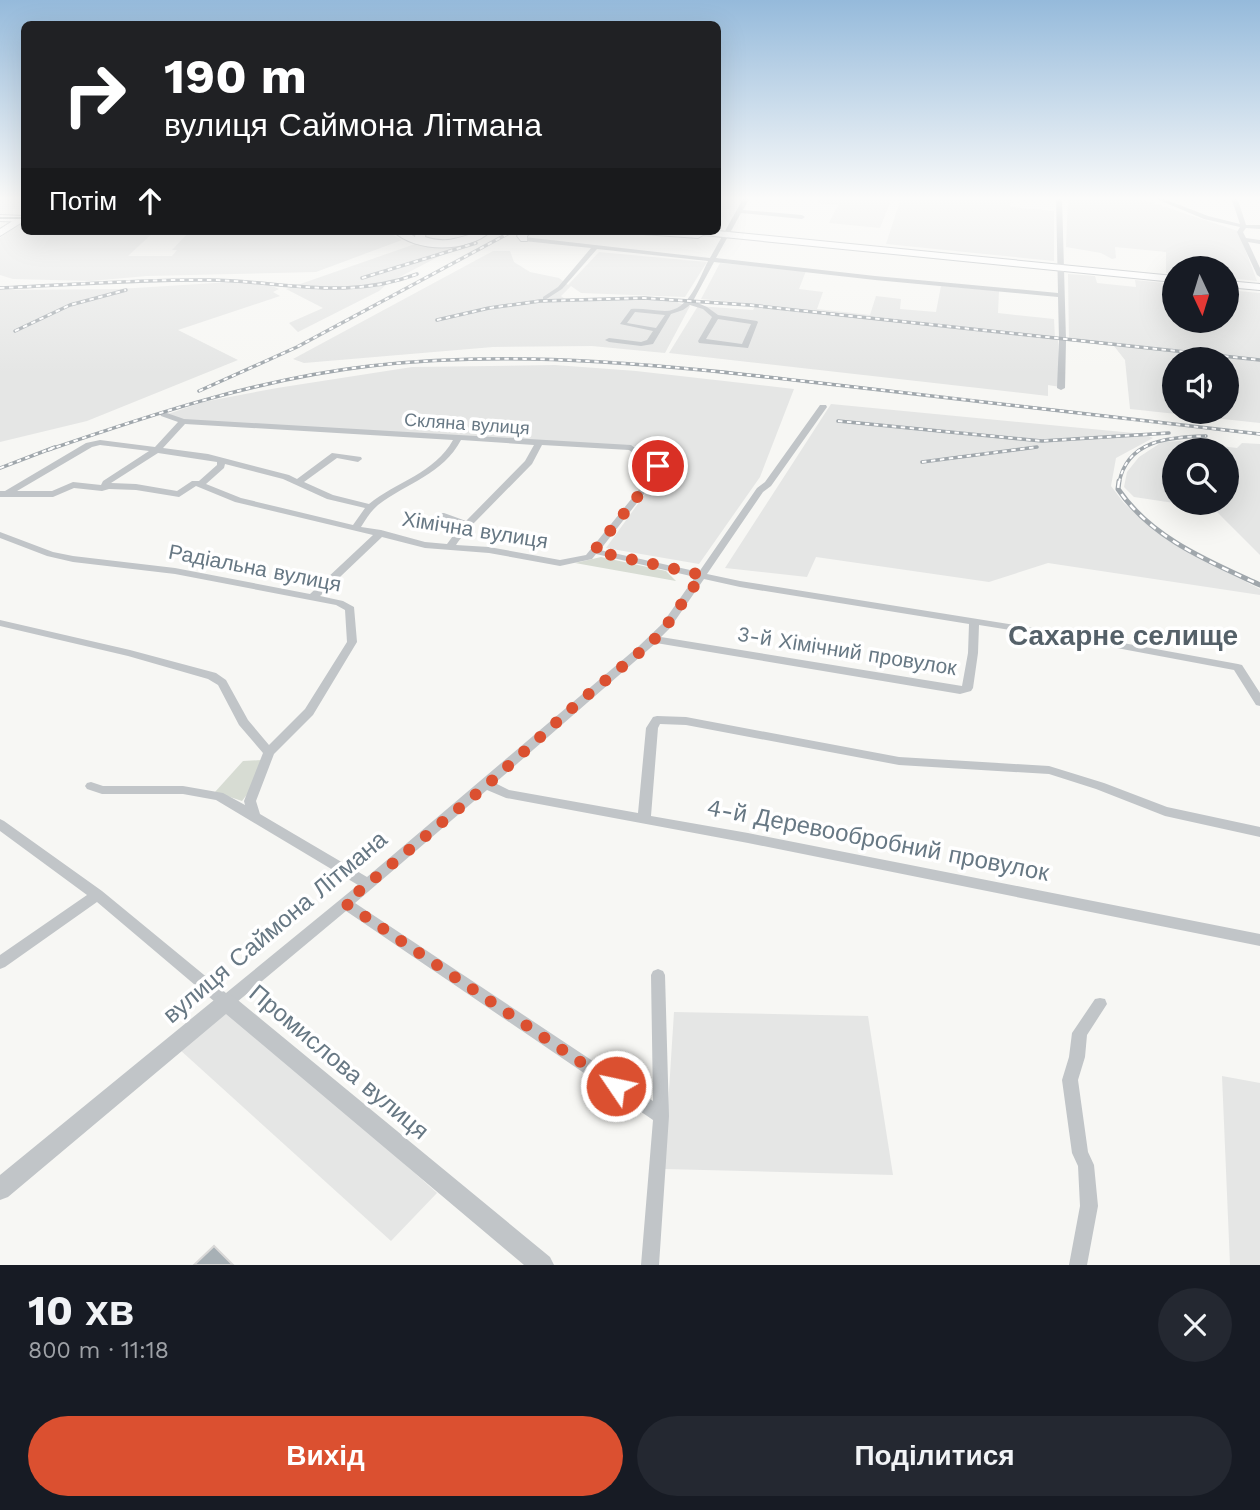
<!DOCTYPE html>
<html lang="uk">
<head>
<meta charset="utf-8">
<style>
	body { margin:0; font-family:"Work Sans",sans-serif; background:#242831; color:#f1f3f6; height:100vh; display:flex; flex-direction:column; font-size:26px; white-space:nowrap }
	* { box-sizing:border-box; margin:0 }
	p { font-size:23px; color:#9ea1a6 }
	.icon { flex:none; width:38px; height:38px; fill:none; stroke:currentColor; stroke-width:2; stroke-linecap:round; stroke-linejoin:round }
	.map { position:relative; height:1265px; overflow:hidden }
	.sheet { display:flex; flex-direction:column; background:#171b24; flex:1 }
	.sheet>* { flex:none }
	.hud { position:absolute; left:21px; top:21px; width:700px; height:214px; border-radius:10px; box-shadow:0 7px 28px #0002; background:#202124; color:#fff; overflow:hidden }
	.needle { width:46px; rotate:176deg }
	.buttons { position:absolute; left:1162px; top:256px; display:grid; gap:14px }
	.buttons a { display:grid; place-items:center; width:77px; height:77px; border-radius:50%; background:#171b24; box-shadow:0 7px 28px #0002; font-size:35px }
	.pin { position:absolute; display:grid; place-items:center; width:60px; height:60px; color:#fff; margin:-30px; border:4px solid #fff; border-radius:50%; box-shadow:0 2px 7px #0007 }
	.me { position:absolute; width:77px; margin:-38px; rotate:304deg; stroke-linejoin:round; filter:drop-shadow(0 0 5px #0008) }
	.turn { display:flex; align-items:center; gap:24px; height:147px; padding:0 28px; font-size:32px }
	.turn .icon { width:91px; height:91px; stroke-width:2.5 }
	.turn b { display:block; font-size:49px; line-height:60px }
	.then { display:flex; align-items:center; height:66px; padding:0 28px; background:#0003; gap:14px; font-size:26px }
	.round { display:grid; place-items:center; flex:none; width:74px; height:74px; border-radius:37px; background:#242831 }
	.head { display:flex; align-items:center; justify-content:space-between; height:119px; padding:0 28px }
	h1 { font-size:42px; font-weight:700; line-height:52px }
	.cta { display:flex; gap:14px; margin-top:auto; padding:14px 28px }
	.cta a { flex:1; height:80px; border-radius:42px; background:#db5030; color:#fff; font-size:28px; font-weight:700; line-height:80px; text-align:center }
	.cta a+a { background:#242831; color:#f1f3f6 }
	.map>svg:first-child { display:block }
	.built { fill:#e5e6e5; fill-rule:evenodd }
	.green { fill:#d7dcd3 }
	.building { fill:#a7b0b5; stroke:#d9d8d7; stroke-width:2 }
	.lines { fill:none; stroke-linecap:round; stroke-linejoin:round }
	.secondary-casing { stroke:#b3b9bd; stroke-width:2 }
	.primary-casing { stroke:#b2b7bb; stroke-width:2 }
	.minor { fill:#c1c5c8; fill-rule:evenodd }
	.tertiary { fill:#c1c5c8; fill-rule:evenodd }
	.secondary { fill:#fff; fill-rule:evenodd }
	.primary { fill:#fff; fill-rule:evenodd }
	.tram { stroke:#a0a7ac; stroke-width:2 }
	.rail-far1-casing { stroke:#a0a7ac; stroke-width:3.5 }
	.rail-casing { stroke:#a0a7ac; stroke-width:5 }
	.rail-far1 { stroke:#fff; stroke-width:2; stroke-dasharray:4.5; stroke-linecap:butt }
	.rail { stroke:#fff; stroke-width:2.5; stroke-dasharray:7; stroke-linecap:butt }
	.route { stroke:#db5030; stroke-width:12; stroke-dasharray:0 21.6 }
	.labels { text-anchor:middle; stroke-width:7; stroke-linejoin:round; paint-order:stroke }
	.far-street-label { font-size:18px; fill:#677884; stroke:#fff }
	.street-label { font-size:21px; fill:#677884; stroke:#fff }
	.near-street-label { font-size:24px; fill:#677884; stroke:#fff }
	.district-label { font-size:28px; font-weight:bold; fill:#556169; stroke:#fff }
</style>
</head>
<body>
<div class="map">
<svg width="1260" height="1265" viewBox="0 0 1260 1265">
	<rect width="100%" height="100%" fill="#f7f7f4"/>
	<g class="built">
		<path d="M819,197H1012L1010,207L1054,211V261L886,244L900,201L891,200L880,228L829,223L838,205L817,203Z"/>
		<path d="M1068,197H1116L1150,202L1238,231L1257,281L1227,278V268H1174V273H1166V252L1115,247L1116,258L1112,259L1101,253L1066,247Z"/>
		<path d="M23,220L24,231H155L128,256H172L177,250H172L190,231L388,232L402,240L316,272L147,276L91,281L13,279L0,275V238Z"/>
		<path d="M418,243L427,246L457,247L388,283L379,291L298,332L289,323L323,308L286,289Z"/>
		<path d="M493,251H510L514,262L530,272L559,278L568,285L599,252L707,262L685,297L581,293L571,286L561,296L565,299L679,300L678,303L690,306L665,353L592,346L493,347L304,363L293,359Z"/>
		<path d="M720,263L806,271L799,289L823,292L817,309L870,315L876,296L901,299L900,309L936,312L941,286L999,291L998,313L1054,319L1055,339L1058,340L1060,387L1048,385V396L669,353L698,306L753,310L755,307L763,308L764,305L701,299Z"/>
		<path d="M1068,274L1095,276L1097,283L1136,287L1135,280L1174,284V320H1227V290L1260,293V423L1130,409L1125,360L1114,346L1069,341ZM1174,359H1227V411H1174Z"/>
		<path d="M231,282L265,283L279,289L273,292L280,296L178,330L238,360L87,421L0,442V290L119,289Z"/>
		<path d="M555,365L636,371L794,389L760,477L699,564L606,548L666,465L634,446L187,421L168,414L203,402L277,388L412,367Z"/>
		<path d="M831,404L1144,434L1153,438L1116,458L1111,486L1124,503L1148,525L1186,551L1260,589V595L1048,563L989,582L816,557L807,577L725,568Z"/>
		<path d="M1180,441L1237,448L1242,443L1260,444V555L1214,509L1134,497L1124,487L1127,472L1139,457L1162,442ZM1174,450H1227V502H1174Z"/>
		<path d="M228,1006L437,1193L391,1241L179,1049Z"/>
		<path d="M674,1012L868,1016L893,1175L664,1169Z"/>
		<path d="M1222,1076L1260,1083V1265H1230Z"/>
	</g>
	<g class="green">
		<path d="M601,557L666,571L676,581L575,563Z"/>
		<path d="M261,760L249,792L242,801L215,792L243,761Z"/>
	</g>
	<path class="building" d="M214,1246L233,1265H194Z"/>
	<g class="lines">
		<g class="secondary-casing">
			<path id="secondary" d="M19,217H24V221L0,236V229Z"/>
		</g>
		<g class="primary-casing">
			<g id="primary">
				<path d="M0,215L24,216V222L0,221Z"/>
				<path d="M393,231H405L415,237L416,231H426L425,237C453,247 466,231 491,231C468,253 416,253 393,231Z"/>
				<path d="M521,231H532L527,236V241H521L517,236Z"/>
				<path d="M638,231H718L1174,276V282L703,235L698,238L643,234Z"/>
				<path d="M1227,281L1260,284V290L1227,287Z"/>
			</g>
		</g>
		<g class="minor">
			<path d="M744,197H750L743,210L802,215L805,217L802,219L741,213L716,258L875,276L1058,293L1056,197H1062L1066,340L1065,388L1061,390L1057,388L1059,340L1058,297L875,280L714,262L693,301L707,307L718,315L757,321L758,322L748,348L699,343L698,341L712,317L703,309L690,305L683,310L671,314L653,344L641,346L609,342L605,340L609,338L641,342L647,340L653,331L620,324L631,309C642,308 654,311 665,311C689,311 699,279 708,261L597,249L562,289L545,300L543,299V297L558,287L591,248L524,241L521,239L524,237L710,258ZM635,312L665,315L656,328L627,323ZM718,319L751,324L742,344L706,339Z"/>
			<path d="M1152,197H1159L1208,216L1240,224L1231,197H1237L1246,225H1260V229L1246,228L1243,232L1246,238L1260,240V244L1248,242L1260,268V277L1257,275L1237,232L1240,227L1204,219Z"/>
			<path d="M1253,197H1260V200L1253,198Z"/>
			<path d="M820,405H826L827,407L771,486L763,492L707,574L740,581L1090,637L1238,664L1242,665L1260,693V706L1256,705L1234,670L1090,643L979,625L978,653L973,688L971,691L960,694L656,643L495,783L509,790L638,813L646,728L653,717L657,716L686,717L899,757L1049,766L1104,783L1167,807L1260,827V837L1165,816L1096,789L1049,774L899,765L686,725L660,724L658,728L651,816L748,833L1260,934V946L748,843L506,798L487,790L355,903L653,1101L651,975L653,971L658,969L663,971L665,975L669,1116L659,1265H641L653,1120L346,911L231,1007L226,1008L221,1007L97,902L5,967L0,969V955L87,895L0,831V819L4,821L102,891L226,993L358,885L216,800L183,794H102L87,789L85,786L87,783L91,782L103,786H183L223,793L245,805L244,801L263,753L239,725L218,685L208,679L128,656L0,626V620L130,650L216,673L226,680L248,720L269,745L305,709L347,642L345,610L336,605L175,574L73,562L47,556L0,538V532L53,552L73,556L175,568L310,594L373,535L235,502L196,486L179,497L136,490L109,489L102,491L74,488L53,497H0V491H5L86,443L100,440L155,447L178,422L161,416L160,414L164,412L184,419L631,445L661,464L662,471L600,550L699,572L757,488L765,482ZM185,424L453,440C435,473 396,482 369,504L333,495L304,482L337,458L358,462L362,459L361,457L332,453L297,479L289,475L208,454L163,448ZM461,440L534,445L525,461L466,521L444,513H438L436,515L438,517L461,525L447,544L425,542L381,530L361,527C366,519 371,511 378,505C407,483 443,474 461,440ZM100,445L149,451L103,481L101,485L73,482L52,491H17L92,447ZM542,445L629,450L654,467V471L586,555L560,560L489,547L456,545C460,538 471,528 473,524L532,464ZM158,453L217,462V465L199,481H192L177,491L136,484L111,483ZM225,464L283,479L327,499L365,508L353,525L241,498L206,484L224,468ZM382,537L425,548L489,553L560,566L592,559L596,554L695,577L662,624L639,646L367,877L260,814L256,801L274,754L313,715L357,642L354,607L343,601L320,596ZM704,579L740,587L969,624L968,653L962,686L661,637L670,628Z"/>
			<path d="M1100,998L1105,999L1107,1004L1087,1035L1085,1057L1078,1080L1088,1152L1094,1165L1098,1206L1087,1265H1069L1080,1206L1078,1166L1072,1153L1062,1080L1069,1057L1072,1033L1095,999Z"/>
		</g>
		<path class="tertiary" d="M226,993L233,996L550,1257L554,1265H524L226,1014L8,1197L0,1200V1175L219,996Z"/>
		<use href="#secondary" class="secondary"/>
		<use href="#primary" class="primary"/>
		<path class="tram" d="M0,218H24"/>
		<g class="rail-far1-casing">
			<g id="rail-far1">
				<path d="M362,278L476,243"/>
				<path d="M0,288C70,285 140,279 210,280C283,281 346,301 417,274"/>
				<path d="M437,320L489,308L540,301L644,298L749,305L1260,360"/>
				<path d="M15,331L70,305L126,290"/>
				<path d="M199,391L297,347L513,231"/>
				<path d="M838,421L1042,441L1169,433"/>
				<path d="M48,450C153,414 259,379 370,366C526,348 682,367 837,385C978,401 1119,418 1260,434"/>
				<path d="M922,462L1037,447"/>
				<path d="M0,468L55,447"/>
				<path d="M1119,483C1127,440 1169,437 1206,436"/>
			</g>
		</g>
		<g class="rail-casing">
			<path id="rail" d="M1119,481L1118,489C1151,538 1208,561 1260,585"/>
		</g>
		<use href="#rail-far1" class="rail-far1"/>
		<use href="#rail" class="rail"/>
	</g>
	<linearGradient id="sky" x2="0" y2="1"><stop stop-color="#95badb"/><stop offset="0.53" stop-color="#fbfbfa"/><stop offset="1" stop-color="#fbfbfa" stop-opacity="0"/></linearGradient>
	<rect width="1260" height="374" fill="url(#sky)"/>
	<g class="lines">
		<path class="route" d="M616,1086L345,903L487,785L579,702L651,643L666,626L702,575L594,551L658,471V466"/>
	</g>
	<g class="labels">
		<g class="far-street-label">
			<text transform="translate(467 424) rotate(4)" y="6">Скляна вулиця</text>
		</g>
		<g class="street-label">
			<text transform="translate(475 530) rotate(9)" y="7">Хімічна вулиця</text>
			<text transform="translate(255 568) rotate(11)" y="7">Радіальна вулиця</text>
			<text transform="translate(847 651) rotate(9)" y="7">3-й Хімічний провулок</text>
		</g>
		<g class="near-street-label">
			<text transform="translate(878 840) rotate(11)" y="8">4-й Деревообробний провулок</text>
			<text transform="translate(275 927) rotate(-40)" y="8">вулиця Саймона Літмана</text>
			<text transform="translate(339 1062) rotate(40)" y="8">Промислова вулиця</text>
		</g>
		<g class="district-label">
			<text x="1123" y="645">Сахарне селище</text>
		</g>
	</g>
</svg>
<div class="buttons">
<a><svg class="needle" viewBox="-14 -14 28 28"><path d="M0-13l5 13h-10z" fill="#e53935"/><path d="M0 13l5-13h-10z" fill="#9ea1a6"/></svg></a>
<a><svg class="icon" aria-label="sound" viewBox="0 0 24 24"><path d="M4 9h4l5-4v14l-5-4H4zM17 9q2 3 0 6"/></svg></a>
<a><svg class="icon" aria-label="search" viewBox="0 0 24 24"><circle cx="10" cy="10" r="6"/><path d="M15 15l6 6"/></svg></a>
</div>
<div class="pin" style="left:658px;top:466px;background:#d93025"><svg class="icon" aria-label="arrive" viewBox="0 0 24 24"><path d="M6 21V4h12l-3 4 3 4H6"/></svg></div>
<svg class="me" style="left:616px;top:1086px" viewBox="-20 -20 40 40"><circle r="17" fill="#db5030" stroke="#fff" stroke-width="3"/><path d="M0-11L8 9 0 5-8 9z" fill="#fff"/></svg>
<div class="hud">
<div class="turn"><svg class="icon" aria-label="right" viewBox="0 0 24 24"><path d="M7 20v-9h11M14 6l5 5-5 5"/></svg><div><b>190 m</b>вулиця Саймона Літмана</div></div>
<div class="then">Потім<svg class="icon" aria-label="ahead" viewBox="0 0 24 24"><path d="M12 20V5M6 11l6-6 6 6"/></svg></div>
</div>
</div>
<section class="sheet">
<div class="head"><div><h1>10 хв</h1><p>800 m · 11:18</p></div><a class="round"><svg class="icon" aria-label="close" viewBox="0 0 24 24"><path d="M6 6l12 12M18 6L6 18"/></svg></a></div>
<div class="cta"><a>Вихід</a><a>Поділитися</a></div>
</section>
</body>
</html>
